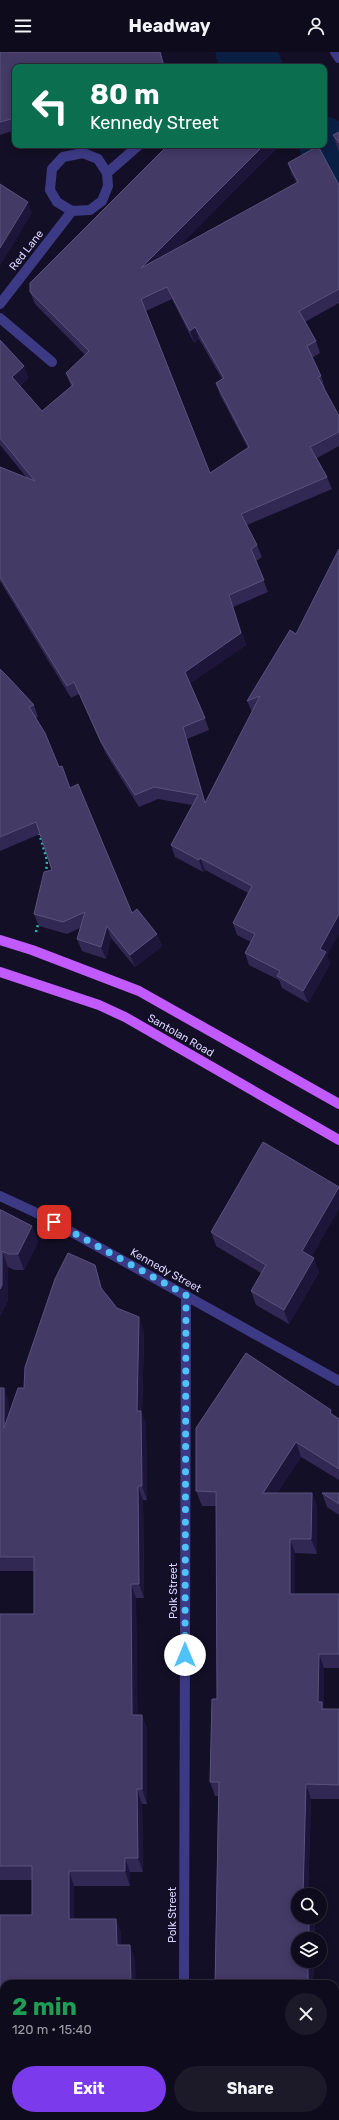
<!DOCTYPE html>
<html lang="en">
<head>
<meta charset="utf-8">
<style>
	body { margin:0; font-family:Rubik,sans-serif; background:#1c1929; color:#f1f3f6; height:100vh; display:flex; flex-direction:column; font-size:15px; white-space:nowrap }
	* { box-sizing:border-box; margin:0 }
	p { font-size:13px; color:#9b9ba3 }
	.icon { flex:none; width:22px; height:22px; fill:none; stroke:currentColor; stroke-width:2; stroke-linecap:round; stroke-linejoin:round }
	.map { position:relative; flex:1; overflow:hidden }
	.side { position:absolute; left:0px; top:1928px; width:339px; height:140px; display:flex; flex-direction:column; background:#0e0b1c; border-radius:12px 12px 0 0; box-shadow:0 2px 10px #0003,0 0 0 1px #2e2b3b }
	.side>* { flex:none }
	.top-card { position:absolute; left:12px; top:12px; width:315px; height:84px; border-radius:8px; box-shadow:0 2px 10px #0003,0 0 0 1px #2e2b3b; background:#0b6e4f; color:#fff; overflow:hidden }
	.controls { position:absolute; left:291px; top:1836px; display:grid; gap:8px }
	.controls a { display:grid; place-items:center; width:36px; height:36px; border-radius:50%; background:#0e0b1c; box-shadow:0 2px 10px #0003,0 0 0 1px #2e2b3b; font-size:20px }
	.pin { position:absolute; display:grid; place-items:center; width:34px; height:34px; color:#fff; margin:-17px; border-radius:8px; box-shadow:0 2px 6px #0006 }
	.me { position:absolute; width:44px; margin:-22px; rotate:0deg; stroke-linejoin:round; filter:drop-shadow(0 0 3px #0008) }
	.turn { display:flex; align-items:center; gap:14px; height:84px; padding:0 12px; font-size:18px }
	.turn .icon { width:52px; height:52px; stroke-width:2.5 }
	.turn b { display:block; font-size:28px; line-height:34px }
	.round { display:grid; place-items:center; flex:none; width:42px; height:42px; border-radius:21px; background:#1c1929 }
	.summary { display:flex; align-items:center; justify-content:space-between; height:68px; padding:0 12px }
	h1 { font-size:24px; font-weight:700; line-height:30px; color:#1e9e55 }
	.action { display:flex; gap:8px; margin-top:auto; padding:8px 12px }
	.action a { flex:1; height:46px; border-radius:24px; background:#7c3aed; color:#fff; font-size:16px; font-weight:700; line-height:46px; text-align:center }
	.action a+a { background:#1c1929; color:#f1f3f6 }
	header { display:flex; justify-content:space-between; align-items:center; height:52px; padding:0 12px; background:#0e0b1c; font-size:18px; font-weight:700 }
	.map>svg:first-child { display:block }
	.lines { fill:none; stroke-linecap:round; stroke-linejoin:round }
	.river { stroke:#0a1f44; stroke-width:51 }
	.path { stroke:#2fb8b0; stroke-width:2.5; stroke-dasharray:2 3; stroke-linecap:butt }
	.minor { stroke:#3d3a85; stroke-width:10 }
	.major { stroke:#c25bff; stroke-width:10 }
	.wall { fill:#312854; fill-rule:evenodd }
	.shaded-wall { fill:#1d163a }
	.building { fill:#433a66; stroke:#5a527e; fill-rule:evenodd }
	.route { stroke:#4fc3f7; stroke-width:7; stroke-dasharray:0 12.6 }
	.labels { text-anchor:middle; stroke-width:4; stroke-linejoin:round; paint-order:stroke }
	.street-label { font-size:11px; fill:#d9d4ff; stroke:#130f26 }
</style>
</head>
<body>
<header><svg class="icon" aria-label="menu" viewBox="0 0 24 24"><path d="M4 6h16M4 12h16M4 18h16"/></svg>Headway<svg class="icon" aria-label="person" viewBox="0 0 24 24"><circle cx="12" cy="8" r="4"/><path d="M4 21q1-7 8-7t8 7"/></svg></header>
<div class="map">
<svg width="339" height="2068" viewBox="0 0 339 2068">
	<rect width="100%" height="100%" fill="#130f26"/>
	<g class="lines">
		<g class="river">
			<path d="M241,0L257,15"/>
			<path d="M324,90L339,117"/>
		</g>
		<g class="path">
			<path d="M39,781L47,808L46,823"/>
			<path d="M36,880L39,869"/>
		</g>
		<g class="minor">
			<path d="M335,0L339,6"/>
			<path d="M107,121L139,93"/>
			<path d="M0,252L72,159L90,158L102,149L108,134L107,121L98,107L83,101L63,105L52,117L50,138L57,150L72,159"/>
			<path d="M0,266L52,310"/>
			<path d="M0,1144L41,1163L339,1329"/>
			<path d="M184,1932L186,1243"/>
			<path d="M184,2068V2064"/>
		</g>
		<g class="major">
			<path d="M0,888L32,898L139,939L339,1052"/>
			<path d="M0,920L99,953L125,965L339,1088"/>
		</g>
	</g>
	<g class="wall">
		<path d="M0,0H161L165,15H15V78L0,83Z"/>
		<path d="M339,80V99L338,98L333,83Z"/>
		<path d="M168,93H280L177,196L297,131L292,123L288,111L339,133V251L305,270L316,289L320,301L312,306L321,324L325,336H324L339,364V394L317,406L327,425L332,437L247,473L257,493L262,505L256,509L268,540L233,555L246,593L190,631L205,666L209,678L187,687L205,750L252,660L247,649L290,578L327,904L330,912L308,951L282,936L279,928L249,913L245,901L251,890L237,883L233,871L248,841L205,818L203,820L175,805L171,793L192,753L158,747L139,755L106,702L79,642L71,646L0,529V415L27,426L0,393V288L24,314L28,326L20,334L42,359L71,334L66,321L85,303L35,252L30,240ZM172,247L194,291L199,287L222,327L216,331L220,343L248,396L210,421L146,259Z"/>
		<path d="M0,617L34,653L38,665L36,666L59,715L70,736L132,861L157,882L162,894L135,915L111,886L106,907L82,899L77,887L80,876L67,882L39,874L34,862L52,818L40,782L0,799Z"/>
		<path d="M0,1158L32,1174L38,1190L24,1218H14L8,1215V1248L0,1264Z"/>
		<path d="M211,1180L311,1205L319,1220L289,1272L256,1253L251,1239L261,1221L216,1194Z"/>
		<path d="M95,1213L103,1238L117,1256L144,1280L142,1362L146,1373L147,1448H143L144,1546H136L137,1663H142L147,1677V1752H142L143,1820H130V1834H74V1867H116L121,1881V1893L135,1907L4,1932V2012H0V1863H32V1828H0V1562H34V1519H0V1336L9,1351V1362Z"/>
		<path d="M246,1301L331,1358L333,1363L339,1367V1428L301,1405L277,1441H312L317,1455V1502L295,1501V1542H339V1616H324V1657H339V1747H311L308,1843H298V1865H314L315,1867L314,1887H298V1909H314L313,1932H215L218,1744H215L210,1730L212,1647H217L216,1454H202L196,1439V1376Z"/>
		<path d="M322,1441H339V1463L327,1455Z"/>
	</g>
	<g class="shaded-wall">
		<path d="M160,0H161L165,15H164Z"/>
		<path d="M264,93H280L146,228L141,216Z"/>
		<path d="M28,150L32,161L0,214V196Z"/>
		<path d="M195,275L199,287L194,291L190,279Z"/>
		<path d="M24,314L28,326L16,337L12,325Z"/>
		<path d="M229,543L246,593L189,632L185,620Z"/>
		<path d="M183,675L187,687L209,763L205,751Z"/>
		<path d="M200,806L205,818L203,820L199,808Z"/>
		<path d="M339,862V882L327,904L330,912L308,951L303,939L320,897Z"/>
		<path d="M107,874L111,886L106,907L101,895Z"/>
		<path d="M157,882L162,894L135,915L130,903Z"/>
		<path d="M339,1135V1157L307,1213L302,1199Z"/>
		<path d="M32,1174L38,1190L24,1218L18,1202Z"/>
		<path d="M2,1199L8,1215V1248L0,1264V1237Z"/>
		<path d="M314,1206L319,1220L289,1272L284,1258Z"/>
		<path d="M95,1213L100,1227L107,1251L101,1236Z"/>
		<path d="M139,1265L144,1280L142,1362L146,1373L147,1448L142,1434L137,1359Z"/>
		<path d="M4,1336L9,1351V1391L4,1376Z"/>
		<path d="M331,1358L337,1372L330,1361Z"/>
		<path d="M296,1390L301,1405L268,1455L263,1441Z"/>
		<path d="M138,1434L143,1448L144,1546L139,1532Z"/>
		<path d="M312,1441L317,1455V1502L311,1487Z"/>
		<path d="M290,1487L295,1501V1556L290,1542Z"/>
		<path d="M131,1532L136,1546L138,1677L132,1663Z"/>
		<path d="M319,1602L324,1616V1655L327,1664L324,1662L318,1650Z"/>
		<path d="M142,1663L147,1677V1752L142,1737Z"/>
		<path d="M306,1732L311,1747L308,1843H303Z"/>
		<path d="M137,1737L142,1752L143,1820L138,1806Z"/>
		<path d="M125,1806L130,1820V1834L125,1819Z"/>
		<path d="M69,1819L74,1834V1882L69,1867Z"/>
		<path d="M309,1865H314L315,1867L314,1887H309Z"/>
		<path d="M116,1867L121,1881L122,1907L117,1893Z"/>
		<path d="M130,1893L135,1907L136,1932H131Z"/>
		<path d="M308,1909H314L313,1932H308Z"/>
		<rect x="147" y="2064" width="5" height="4"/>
		<rect x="326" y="2064" width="5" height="4"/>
	</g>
	<g class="building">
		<path d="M0,0H160L164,15H15V66L0,70Z"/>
		<path d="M339,80V91L333,83Z"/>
		<path d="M168,93H264L141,216L298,130L288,111L318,94L339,133V237L299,259L316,289L307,294L321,324L318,325L339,364V380L310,395L327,425L241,462L257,493L251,497L264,528L229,543L241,581L185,620L205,666L183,675L205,751L260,644L247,649L290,578L296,582L339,497V862L320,897L326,900L303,939L277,924L280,919L245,901L255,882L233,871L252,834L200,806L199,808L171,793L198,743L154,735L135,743L101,690L74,630L67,634L0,525V415L35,429L0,386V288L24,314L12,325L42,359L73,333L66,321L89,299L30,240V231ZM167,235L190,279L195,275L224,326L216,331L249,395L210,421L141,247Z"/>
		<path d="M0,132L28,150L0,196Z"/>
		<path d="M0,617L9,626L34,653L29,655L45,681L59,715L62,714L70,736L78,732L132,861L137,857L157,882L130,903L107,874L101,895L77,887L85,860L63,870L34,862L44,820L52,818L36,770L0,785Z"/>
		<path d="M263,1090L339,1135L302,1199L314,1206L284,1258L251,1239L266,1213L211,1180Z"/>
		<path d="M0,1158H1L32,1174L18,1202H9L2,1199V1233L0,1237Z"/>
		<path d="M68,1201L95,1213L101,1236L117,1256L139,1265L137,1359H141L142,1434H138L139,1532H131L132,1663H142V1737H137L138,1806H125V1819H69V1867H116L117,1893H130L131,1932H4V1998H0V1863H32V1814H0V1562H34V1505H0V1336H4V1376L18,1336H24L25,1315L55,1227Z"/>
		<path d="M246,1301L331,1358L330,1361L339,1367V1417L296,1390L263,1441H312L311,1487H290V1542H339V1602H319L318,1650H322V1657H339V1733L306,1732L303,1843H298V1865H309V1887H298V1909H308V1932H215L219,1730H210L212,1647H217L216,1440L196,1439V1376Z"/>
		<path d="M322,1441H339V1452Z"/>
		<path d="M0,2055H4V2064H147V2068H0Z"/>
		<rect x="221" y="2064" width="105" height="4"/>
	</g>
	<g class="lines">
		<path class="route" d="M54,1170L186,1243L185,1603"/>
	</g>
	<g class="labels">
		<g class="street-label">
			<text transform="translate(26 198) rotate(-52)" y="4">Red Lane</text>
			<text transform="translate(181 983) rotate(30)" y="4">Santolan Road</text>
			<text transform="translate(166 1218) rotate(29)" y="4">Kennedy Street</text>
			<text transform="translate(173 1539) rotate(-90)" y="4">Polk Street</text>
			<text transform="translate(172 1863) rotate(-90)" y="4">Polk Street</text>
		</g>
	</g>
</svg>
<div class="controls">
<a><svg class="icon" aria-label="search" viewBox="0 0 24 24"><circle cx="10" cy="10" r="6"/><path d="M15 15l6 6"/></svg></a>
<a><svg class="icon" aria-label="layers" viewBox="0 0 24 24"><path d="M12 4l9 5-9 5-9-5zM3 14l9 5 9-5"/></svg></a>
</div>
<div class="pin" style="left:54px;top:1170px;background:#d93025"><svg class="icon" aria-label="arrive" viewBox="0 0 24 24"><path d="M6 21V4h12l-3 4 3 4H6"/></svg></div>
<svg class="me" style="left:185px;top:1603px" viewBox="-20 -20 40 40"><circle r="19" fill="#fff"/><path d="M0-13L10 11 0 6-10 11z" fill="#4fc3f7"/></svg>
<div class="top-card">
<div class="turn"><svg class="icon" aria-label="left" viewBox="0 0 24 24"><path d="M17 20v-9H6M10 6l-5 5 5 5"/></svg><div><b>80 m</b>Kennedy Street</div></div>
</div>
<section class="side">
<div class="summary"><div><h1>2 min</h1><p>120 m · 15:40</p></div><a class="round"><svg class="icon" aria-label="close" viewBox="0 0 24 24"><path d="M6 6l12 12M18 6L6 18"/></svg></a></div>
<div class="action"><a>Exit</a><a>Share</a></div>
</section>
</div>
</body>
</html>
